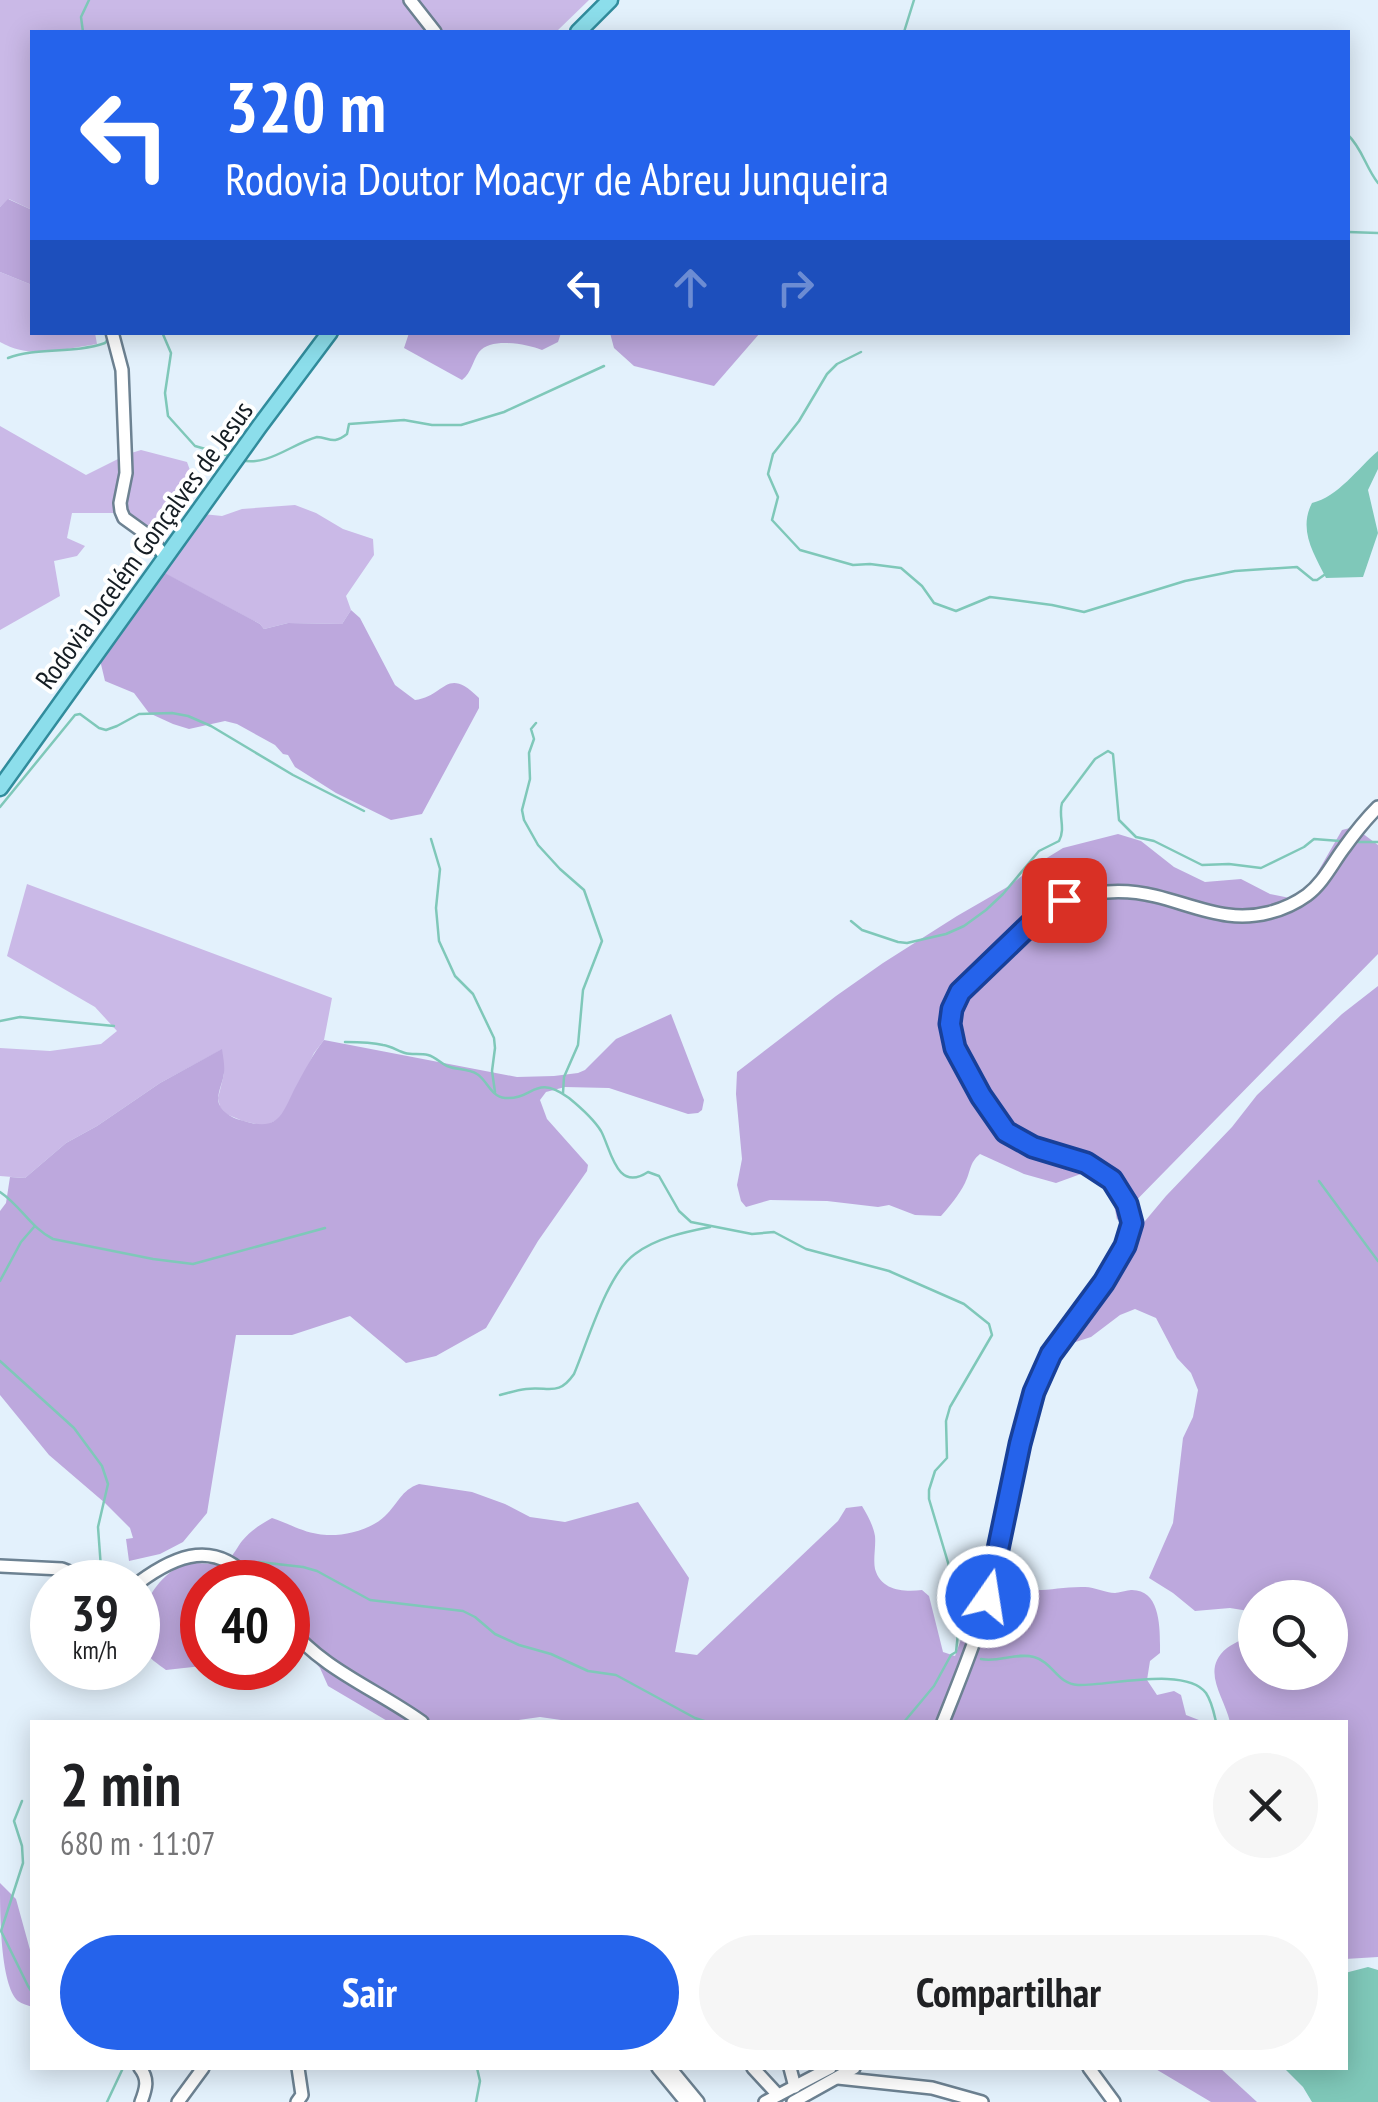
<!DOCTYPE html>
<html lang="pt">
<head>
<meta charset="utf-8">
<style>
	body { margin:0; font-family:"PT Sans Narrow",sans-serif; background:#f6f6f6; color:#202124; height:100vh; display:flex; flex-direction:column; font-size:38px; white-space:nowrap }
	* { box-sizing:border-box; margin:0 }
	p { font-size:32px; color:#757577 }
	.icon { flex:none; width:55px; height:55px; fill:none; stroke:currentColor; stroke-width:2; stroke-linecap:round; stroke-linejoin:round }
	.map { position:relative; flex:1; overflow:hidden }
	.drawer { position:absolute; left:30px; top:1720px; width:1318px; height:350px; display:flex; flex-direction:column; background:#fff; border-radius:0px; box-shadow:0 5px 25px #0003 }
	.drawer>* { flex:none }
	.hud { position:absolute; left:30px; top:30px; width:1320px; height:305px; border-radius:0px; box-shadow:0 5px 25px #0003; background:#2563eb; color:#fff; overflow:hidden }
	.buttons { position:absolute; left:1238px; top:1580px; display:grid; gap:20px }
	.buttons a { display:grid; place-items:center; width:110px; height:110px; border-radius:50%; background:#fff; box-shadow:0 5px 25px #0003; font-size:50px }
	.speed { position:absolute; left:30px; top:1560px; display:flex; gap:20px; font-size:50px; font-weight:700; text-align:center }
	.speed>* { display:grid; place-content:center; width:130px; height:130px; border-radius:50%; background:#fff; box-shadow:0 5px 25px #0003; line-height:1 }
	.speed small { font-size:25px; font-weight:400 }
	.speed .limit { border:15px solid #d22; background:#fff; color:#111 }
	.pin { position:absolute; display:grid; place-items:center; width:85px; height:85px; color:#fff; margin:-42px; border-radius:20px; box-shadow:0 5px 15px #0006 }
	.me { position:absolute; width:110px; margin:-55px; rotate:13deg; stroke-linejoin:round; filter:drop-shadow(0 0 8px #0008) }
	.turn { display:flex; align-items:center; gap:35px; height:210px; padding:0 30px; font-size:45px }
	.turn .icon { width:130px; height:130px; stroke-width:2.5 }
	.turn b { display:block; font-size:70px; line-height:85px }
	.lanes { display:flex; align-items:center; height:95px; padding:0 30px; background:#0003; justify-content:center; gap:50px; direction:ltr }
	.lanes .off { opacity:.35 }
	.round { display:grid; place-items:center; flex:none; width:105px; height:105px; border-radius:52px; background:#f6f6f6 }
	.head { display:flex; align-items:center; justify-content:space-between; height:170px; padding:0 30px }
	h1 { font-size:60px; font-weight:700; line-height:75px }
	.action { display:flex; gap:20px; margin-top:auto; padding:20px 30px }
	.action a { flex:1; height:115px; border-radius:60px; background:#2563eb; color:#fff; font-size:40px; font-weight:700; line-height:115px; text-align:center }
	.action a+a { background:#f6f6f6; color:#202124 }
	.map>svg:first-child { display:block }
	.green { fill:#cab9e7 }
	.forest { fill:#bda8dd }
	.water { fill:#7fc8b9 }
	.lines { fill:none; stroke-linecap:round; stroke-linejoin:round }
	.stream { stroke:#7fc8b9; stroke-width:2.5 }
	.minor-casing { stroke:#6d8292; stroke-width:16 }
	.major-casing { stroke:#318c9c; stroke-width:19 }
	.minor { stroke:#fff; stroke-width:11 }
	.major { stroke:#8cdeeb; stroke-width:14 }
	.route-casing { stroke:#184099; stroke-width:25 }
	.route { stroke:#2563eb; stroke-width:18 }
	.labels { text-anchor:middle; stroke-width:8; stroke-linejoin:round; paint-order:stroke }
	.street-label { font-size:28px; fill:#151d23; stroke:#fff }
</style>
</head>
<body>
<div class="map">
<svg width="1378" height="2102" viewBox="0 0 1378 2102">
	<rect width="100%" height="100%" fill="#e3f1fc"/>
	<g class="green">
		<path d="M0,0H589L556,32H32V210L9,199L0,207Z"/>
		<path d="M0,272L32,285V332L95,333L97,344C62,349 32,360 0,342Z"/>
		<path d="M0,426L86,475L128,454L141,450L187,462L195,484L154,547L117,522L114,513H72L67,538L85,546L77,556L54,561L60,596L0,630Z"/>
		<path d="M295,505L316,513L343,529L373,539L374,555L346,596L351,610L342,624L288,623L264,629L260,624L164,573L203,514L222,516L242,509Z"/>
		<path d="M27,884L332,998L324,1040L314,1053L288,1107L279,1119L265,1126L243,1121L226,1114L220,1107L218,1098L224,1074L221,1050L160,1083L97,1126L66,1143L25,1178L0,1176V1048L50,1051L101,1044L117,1031L95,1007L7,956Z"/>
	</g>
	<g class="forest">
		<path d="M8,199L32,210V285L0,272V207Z"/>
		<path d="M409,333V332L561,333L558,342L542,350C526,344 491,337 479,352C472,362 472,372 462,380L404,348Z"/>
		<path d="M760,333L714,386L634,366L614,348L610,333Z"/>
		<path d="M163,572L260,624L264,629L288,623L342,624L351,610L360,618L395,685L415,700C446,696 446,665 479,698V708L422,814L391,820L336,793L295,767L288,755L283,754L275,745L237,724L225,721L189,729L173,724L149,713L134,693L105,681L100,660L95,656Z"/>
		<path d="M1354,827L1378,845V954L1117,1220C1114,1199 1107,1183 1089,1171L1056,1183L1024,1174L980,1154C969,1163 971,1171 965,1183C959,1195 950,1206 941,1216L915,1215L889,1205L878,1207L827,1201L770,1200L746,1207L741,1201L737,1185L742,1159L736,1094L737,1072L836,996L883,963L957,916L1009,886L1037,864L1063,848L1118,834L1141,841L1174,867L1205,882L1241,879L1270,894L1290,898L1312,882L1342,830Z"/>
		<path d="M1378,986V1957L1345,1959V1722H1230C1224,1696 1200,1670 1227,1648C1236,1642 1246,1638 1255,1631V1672H1330V1598H1255V1612L1230,1608L1195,1611L1173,1593L1149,1578L1173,1523L1183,1438L1193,1417L1198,1390L1191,1373L1177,1358L1156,1318L1135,1309L1120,1315L1091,1337L1054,1349L1107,1264L1119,1239L1135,1233L1166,1196L1232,1127L1257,1095L1342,1014Z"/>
		<path d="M671,1014L704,1100L702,1110L698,1113L688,1114L609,1088L565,1087L546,1092L540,1100L547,1119L588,1165L587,1171L538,1241L486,1328L436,1356L406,1363L350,1316L292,1335H236L207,1513L183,1542L160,1554L129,1561L126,1539L133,1538L130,1528L105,1503L49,1455L0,1395V1211L6,1203L10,1177L25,1178L66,1143L97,1126L160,1083L222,1049C223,1057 225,1065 224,1073C223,1083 216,1094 219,1104C223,1114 235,1119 244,1121C279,1132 282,1114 295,1088C304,1072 312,1055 324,1040L517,1077L554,1076L578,1073L585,1070L616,1039Z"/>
		<path d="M419,1484L472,1492L505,1504L530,1517L565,1522L638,1502L689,1578L675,1652L697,1655L838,1521L846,1508L862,1506C868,1516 873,1525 875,1536C876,1547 873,1559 875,1569C881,1591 904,1592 922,1590L929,1596L943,1652L955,1656L990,1559L1008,1570L1001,1581C1031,1598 1053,1586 1085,1587C1095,1587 1105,1593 1115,1593C1118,1593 1128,1590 1131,1590C1162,1589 1160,1632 1160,1653L1150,1661L1147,1680L1157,1695L1174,1691L1181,1695L1186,1715L1204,1722H575L540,1717L504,1722H389L328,1686L320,1668L288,1631V1582H249L241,1577L234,1578L236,1582H202V1666L166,1670C158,1664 148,1658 144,1649C130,1620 155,1576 183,1565C196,1559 214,1569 228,1560C233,1556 238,1546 242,1541C251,1530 260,1525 272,1518C287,1523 303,1532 318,1534C338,1538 370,1531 385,1516C398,1504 401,1490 419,1484Z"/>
		<path d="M0,1883L16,1899L32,1957V2007C28,2005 22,2004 18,2001C0,1985 0,1911 0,1883Z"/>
		<path d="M1154,2068H1220L1257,2102H1211Z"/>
	</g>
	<g class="water">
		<path d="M1378,451V469L1368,490L1378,533L1363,577L1326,578C1314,554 1298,530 1312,503C1338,497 1358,468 1378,451Z"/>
		<path d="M1368,1967L1378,1970V2102H1312L1303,2087L1284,2068H1345V1973Z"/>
	</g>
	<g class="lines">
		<g class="stream">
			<path d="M83,32L81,17L89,0"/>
			<path d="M904,32L914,0"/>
			<path d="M1348,135C1362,148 1366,168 1378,183"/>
			<path d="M1348,232L1378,233"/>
			<path d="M162,332L171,353L165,393L168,416L195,446L233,457"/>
			<path d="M861,352L837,364L827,374L799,421L773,454L768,474L778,497L772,520L800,550L853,565L870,564L901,568L922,586L934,603L956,611L990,597L1052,605L1084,612L1185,581L1235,571L1297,567L1313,580H1317L1327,573"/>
			<path d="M8,358C37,347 74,354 105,343L108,339"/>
			<path d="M240,460C268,467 291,444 317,437C330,438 333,445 347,434L349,424L404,420L432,425H461L504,412L604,366"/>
			<path d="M536,723L531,729L534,739L529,753L530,779L522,810L524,820L538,845L560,869L584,890L602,941L583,990L578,1045L564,1077L563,1093"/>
			<path d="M0,807L75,715L80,714L99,728L106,730L117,726L139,714L172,713L188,716L211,726L293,775L364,811"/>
			<path d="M431,839L440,869L436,908L439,941L455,976L473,994L494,1038L495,1048L492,1071L495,1092"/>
			<path d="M1358,842H1378"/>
			<path d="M851,921L862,930L898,942L907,943L946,934L964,926L986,910L1003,894L1039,851L1059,841C1066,828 1058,816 1062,803L1095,759L1108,751L1113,754L1119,820L1136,837L1154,841L1202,865L1229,864L1261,868L1304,847L1314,839L1340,841"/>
			<path d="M0,1021L20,1017L114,1026"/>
			<path d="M345,1042C358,1042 371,1042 383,1045C391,1046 398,1051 405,1053C412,1055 420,1053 428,1055C436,1057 440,1063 447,1066C456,1070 468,1068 477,1074C487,1080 491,1097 505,1098C534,1100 534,1073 569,1098C580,1107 593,1118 601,1131C611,1149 616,1193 648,1172L659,1176L679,1211L691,1222L752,1234L774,1232L806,1249L889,1271L964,1304L989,1324L992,1335L950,1407L946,1421L947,1458L935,1471L929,1490V1499L958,1596L960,1615L956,1652L951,1655L934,1686L904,1722"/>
			<path d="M1319,1181L1378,1261"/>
			<path d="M0,1192C20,1205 32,1229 53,1239L153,1259L193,1264L325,1228"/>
			<path d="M0,1281L21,1242L34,1227"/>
			<path d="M0,1361L74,1428L102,1466L108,1484L98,1527L102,1582"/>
			<path d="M500,1395C508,1393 517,1390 526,1389C549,1386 558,1397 574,1374C588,1341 607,1274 635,1254C656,1238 685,1232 710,1227"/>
			<path d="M259,1562L303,1567L317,1571L370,1600L463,1611L475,1617L495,1634L519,1645L551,1654L588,1671L616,1675L695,1718L707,1722"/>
			<path d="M981,1659C998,1663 1017,1652 1034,1657C1053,1662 1057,1684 1078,1685C1109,1686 1186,1666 1206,1693C1212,1702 1214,1713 1216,1722"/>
			<path d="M1,1931L23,1863L22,1846L14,1821L22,1801"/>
			<path d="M1,1931L28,1986L32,1992"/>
			<path d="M107,2102L123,2068"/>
			<path d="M476,2102L480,2081L477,2068"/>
		</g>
		<g class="minor-casing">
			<g id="minor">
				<path d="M410,0L435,32"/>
				<path d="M112,332L122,370L126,473L120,503L121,511L124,518L149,536L166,558"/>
				<path d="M0,1566L62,1569L95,1582"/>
				<path d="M138,1583C177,1554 216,1539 252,1582"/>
				<path d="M288,1626C323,1670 378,1690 422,1722"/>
				<path d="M943,1722C962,1674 983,1624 994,1573C1008,1507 1018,1412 1051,1354C1068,1323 1135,1255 1132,1220C1131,1210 1125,1201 1120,1193C1094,1154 1045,1159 1009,1134C994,1123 984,1101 974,1085C958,1059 939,1024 959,994C967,983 982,973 992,963C1007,947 1022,928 1040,915C1070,891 1119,887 1155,896C1180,902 1204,912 1228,915C1255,919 1285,911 1307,895C1323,883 1332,864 1344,848C1354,834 1366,819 1378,807"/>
				<path d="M140,2068C149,2079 146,2089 141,2102"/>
				<path d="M658,2068L686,2102"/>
				<path d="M670,2068L698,2102"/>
				<path d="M753,2068L778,2095"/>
				<path d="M790,2068L795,2087"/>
				<path d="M1089,2068L1114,2102"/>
				<path d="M838,2078L932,2088L982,2102"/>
				<path d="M178,2102L203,2068"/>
				<path d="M297,2102L302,2095L298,2068"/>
				<path d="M765,2102L830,2068"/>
				<path d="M793,2102L854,2068"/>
			</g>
		</g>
		<g class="major-casing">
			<g id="major">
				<path d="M578,32L610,0"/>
				<path d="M0,788L259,427L330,332"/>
			</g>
		</g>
		<use href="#minor" class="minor"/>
		<use href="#major" class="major"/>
	</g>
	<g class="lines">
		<g class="route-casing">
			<path id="route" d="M988,1597L1020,1444L1034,1392L1051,1354L1104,1282L1125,1246L1132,1223L1127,1204L1112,1180L1086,1163L1033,1147L1006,1132L981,1096L955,1048L950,1024L952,1009L960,992L1040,915L1064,900"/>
		</g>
		<use href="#route" class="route"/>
	</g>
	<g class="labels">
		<g class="street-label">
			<text transform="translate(144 545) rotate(-54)" y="10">Rodovia Jocelém Gonçalves de Jesus</text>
		</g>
	</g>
</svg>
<div class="buttons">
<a><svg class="icon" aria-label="search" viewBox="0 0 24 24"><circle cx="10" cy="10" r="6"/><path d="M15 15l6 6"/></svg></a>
</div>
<div class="speed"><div>39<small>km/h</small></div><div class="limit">40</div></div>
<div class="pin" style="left:1064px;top:900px;background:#d93025"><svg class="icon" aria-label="arrive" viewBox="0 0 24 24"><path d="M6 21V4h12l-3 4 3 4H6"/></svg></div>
<svg class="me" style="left:988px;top:1597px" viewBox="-20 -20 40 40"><circle r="17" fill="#2563eb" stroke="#fff" stroke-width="3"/><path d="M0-11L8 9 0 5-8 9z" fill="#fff"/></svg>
<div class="hud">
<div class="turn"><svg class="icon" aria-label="left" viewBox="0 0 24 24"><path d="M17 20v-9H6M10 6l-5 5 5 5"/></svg><div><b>320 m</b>Rodovia Doutor Moacyr de Abreu Junqueira</div></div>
<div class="lanes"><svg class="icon" aria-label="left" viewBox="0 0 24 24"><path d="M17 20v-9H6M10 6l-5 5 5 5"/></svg><svg class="icon off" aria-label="ahead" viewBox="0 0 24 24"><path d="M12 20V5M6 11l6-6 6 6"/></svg><svg class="icon off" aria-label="right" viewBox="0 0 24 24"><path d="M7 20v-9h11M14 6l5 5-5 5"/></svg></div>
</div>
<section class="drawer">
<div class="head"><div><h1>2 min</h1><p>680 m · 11:07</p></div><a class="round"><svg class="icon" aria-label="close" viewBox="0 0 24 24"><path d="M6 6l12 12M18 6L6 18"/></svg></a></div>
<div class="action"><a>Sair</a><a>Compartilhar</a></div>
</section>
</div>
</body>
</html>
